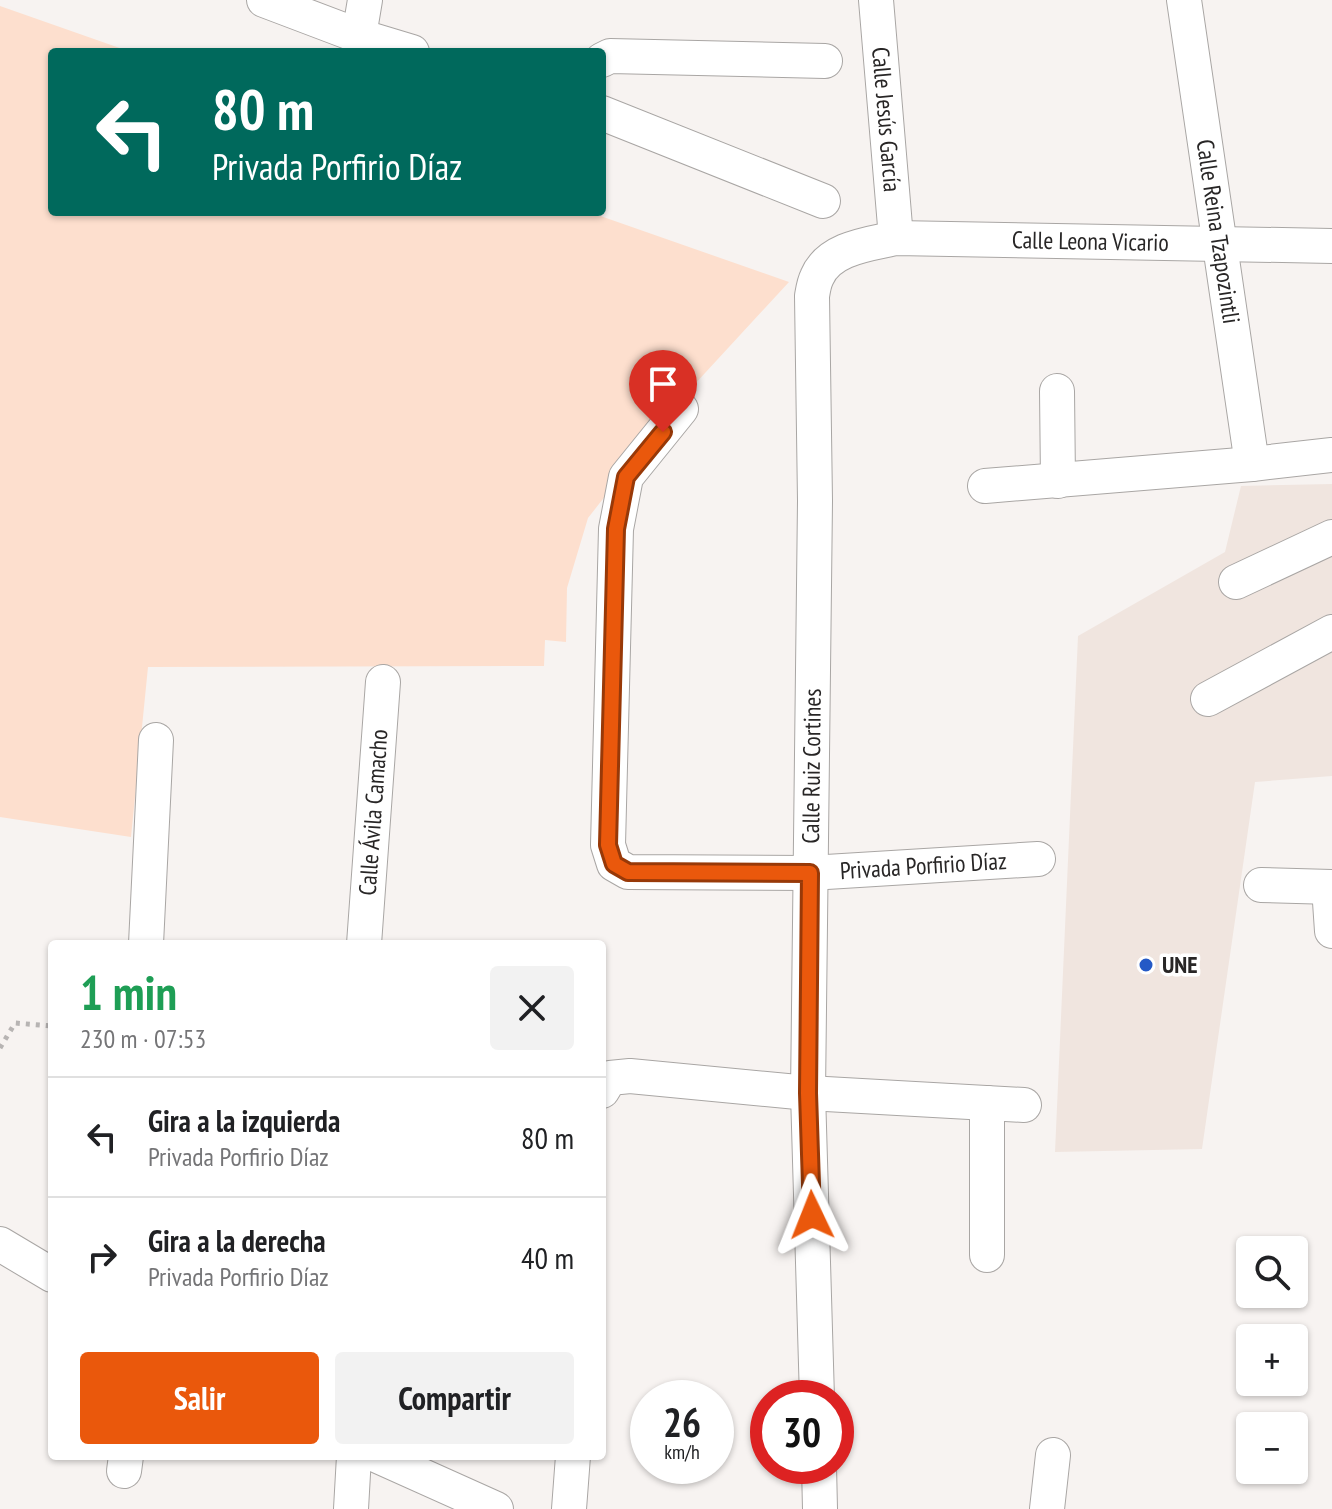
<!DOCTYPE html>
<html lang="es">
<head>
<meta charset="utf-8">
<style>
	body { margin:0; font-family:"PT Sans Narrow",sans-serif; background:#f2f2f2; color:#202124; height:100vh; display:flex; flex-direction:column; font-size:30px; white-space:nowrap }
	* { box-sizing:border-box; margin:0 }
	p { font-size:26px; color:#757577 }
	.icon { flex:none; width:44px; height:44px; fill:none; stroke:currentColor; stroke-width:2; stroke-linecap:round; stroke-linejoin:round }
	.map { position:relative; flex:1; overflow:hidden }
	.drawer { position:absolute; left:48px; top:940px; width:558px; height:520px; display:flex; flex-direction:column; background:#fff; border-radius:8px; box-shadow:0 2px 6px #0004 }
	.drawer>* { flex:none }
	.top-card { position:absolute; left:48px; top:48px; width:558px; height:168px; border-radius:8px; box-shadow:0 2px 6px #0004; background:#00695c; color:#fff; overflow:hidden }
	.controls { position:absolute; left:1236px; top:1236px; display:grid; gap:16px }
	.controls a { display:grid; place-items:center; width:72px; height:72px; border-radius:8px; background:#fff; box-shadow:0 2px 6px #0004; font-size:40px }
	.speed { position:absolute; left:630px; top:1380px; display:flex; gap:16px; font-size:40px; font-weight:700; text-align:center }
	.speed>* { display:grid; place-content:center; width:104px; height:104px; border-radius:50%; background:#fff; box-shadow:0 2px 6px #0004; line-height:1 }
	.speed small { font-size:20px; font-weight:400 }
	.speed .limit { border:12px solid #d22; background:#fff; color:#111 }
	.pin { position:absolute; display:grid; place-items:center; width:68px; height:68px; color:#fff; margin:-82px -34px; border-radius:50% 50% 50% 0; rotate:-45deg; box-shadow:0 0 8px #0007 }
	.pin .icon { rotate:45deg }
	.me { position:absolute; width:88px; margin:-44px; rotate:358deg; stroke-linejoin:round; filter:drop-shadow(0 0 6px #0008) }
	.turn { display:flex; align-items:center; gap:28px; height:168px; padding:0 32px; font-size:36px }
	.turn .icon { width:104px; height:104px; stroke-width:2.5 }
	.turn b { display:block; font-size:56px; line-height:68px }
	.round { display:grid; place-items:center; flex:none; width:84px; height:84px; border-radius:8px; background:#f2f2f2 }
	.head { display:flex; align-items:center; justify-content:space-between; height:136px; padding:0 32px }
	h1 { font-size:48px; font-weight:700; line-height:60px; color:#1e9e55 }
	.action { display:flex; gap:16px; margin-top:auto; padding:16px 32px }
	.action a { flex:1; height:92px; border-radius:8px; background:#ea580c; color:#fff; font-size:32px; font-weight:700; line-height:92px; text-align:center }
	.action a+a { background:#f2f2f2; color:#202124 }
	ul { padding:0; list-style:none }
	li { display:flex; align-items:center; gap:24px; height:120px; padding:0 32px; border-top:2px solid #e0e0e0 }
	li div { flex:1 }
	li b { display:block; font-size:30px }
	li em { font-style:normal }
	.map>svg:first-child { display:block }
	.built { fill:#f0e5df }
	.green { fill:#fddfce }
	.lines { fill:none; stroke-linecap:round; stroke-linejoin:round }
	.minor-casing { stroke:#a9a6a4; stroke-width:36 }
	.path { stroke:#b7b4b3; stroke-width:5; stroke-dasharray:4 6; stroke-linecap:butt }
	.minor { stroke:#fff; stroke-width:34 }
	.route-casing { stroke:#983908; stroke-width:20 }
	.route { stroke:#ea580c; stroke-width:14 }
	.poi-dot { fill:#2459c6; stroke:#fff; stroke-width:3 }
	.labels { text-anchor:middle; stroke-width:7; stroke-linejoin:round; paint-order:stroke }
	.street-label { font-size:24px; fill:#282626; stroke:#fff }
	.poi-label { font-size:24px; font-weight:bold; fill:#282626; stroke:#fff; text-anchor:start }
</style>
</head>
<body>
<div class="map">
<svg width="1332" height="1509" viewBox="0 0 1332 1509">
	<rect width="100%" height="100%" fill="#f7f3f1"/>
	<path class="built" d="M1332,484V776L1255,782L1202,1149L1055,1152L1078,636L1225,552L1241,486Z"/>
	<path class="green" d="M0,6L131,52H52V212H589L789,282L682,398L588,518L567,588L566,642L545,640L544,666L148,667L131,837L0,817Z"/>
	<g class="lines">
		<g class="minor-casing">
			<g id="minor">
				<path d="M264,0L359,36L412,52"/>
				<path id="s1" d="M876,0L896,238"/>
				<path id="s2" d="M1184,0L1252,464"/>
				<path d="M359,36L365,0"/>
				<path d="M602,60L610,56L825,61"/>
				<path d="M602,113L823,201"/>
				<path d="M1057,391L1058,481"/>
				<path id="s3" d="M681,409L626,477L616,529L608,845L614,864L628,872L810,873L1038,859"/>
				<path d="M985,486L1252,464L1332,455"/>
				<path d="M1236,582L1332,537"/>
				<path d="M1208,699L1332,632"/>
				<path d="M1261,885L1332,887"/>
				<path d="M1329,887L1332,931"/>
				<path d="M146,944L156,740"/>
				<path id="s4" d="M364,944L383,682"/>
				<path d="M602,1091L610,1078L630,1076L808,1093L1024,1105"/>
				<path d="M0,1244L52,1275"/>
				<path d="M987,1255V1103"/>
				<path id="s5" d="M817,1398L808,1093L815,501L812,296C813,290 814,283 817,277C829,248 869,244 896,238L1332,246"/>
				<path d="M378,1456L496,1509"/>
				<path d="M819,1466L820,1509"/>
				<path d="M124,1471L126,1456"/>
				<path d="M351,1509L354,1456"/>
				<path d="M569,1509L573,1456"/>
				<path d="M1047,1509L1053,1455"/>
			</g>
		</g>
		<path class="path" d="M0,1048L15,1023L52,1026"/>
		<use href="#minor" class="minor"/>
	</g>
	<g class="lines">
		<g class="route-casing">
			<path id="route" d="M663,432L626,477L616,529L608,845L614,864L628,872L810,873L808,1093L812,1215"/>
		</g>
		<use href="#route" class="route"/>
	</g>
	<circle class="poi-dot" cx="1146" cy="965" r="8"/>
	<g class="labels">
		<g class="street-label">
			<text dy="8" stroke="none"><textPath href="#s1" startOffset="120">Calle Jesús García</textPath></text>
			<text dy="8" stroke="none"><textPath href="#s2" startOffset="234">Calle Reina Tzapozintli</textPath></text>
			<text dy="8" stroke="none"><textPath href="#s5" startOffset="1408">Calle Leona Vicario</textPath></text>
			<text dy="8" stroke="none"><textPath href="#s5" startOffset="632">Calle Ruiz Cortines</textPath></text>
			<text dy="8" stroke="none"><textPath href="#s4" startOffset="132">Calle Ávila Camacho</textPath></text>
			<text dy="8" stroke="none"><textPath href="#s3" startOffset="788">Privada Porfirio Díaz</textPath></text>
		</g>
		<g class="poi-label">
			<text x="1162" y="973">UNE</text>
		</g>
	</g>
</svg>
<div class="controls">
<a><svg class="icon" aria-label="search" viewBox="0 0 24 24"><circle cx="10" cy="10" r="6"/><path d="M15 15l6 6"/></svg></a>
<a>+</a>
<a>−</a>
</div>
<div class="speed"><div>26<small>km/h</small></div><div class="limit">30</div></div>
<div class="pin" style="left:663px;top:432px;background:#d93025"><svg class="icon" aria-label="arrive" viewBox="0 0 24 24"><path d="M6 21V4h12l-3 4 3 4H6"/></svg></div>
<svg class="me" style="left:812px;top:1215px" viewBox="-20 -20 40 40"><path d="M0-17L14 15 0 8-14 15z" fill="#ea580c" stroke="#fff" stroke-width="4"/></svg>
<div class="top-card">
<div class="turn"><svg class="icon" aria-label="left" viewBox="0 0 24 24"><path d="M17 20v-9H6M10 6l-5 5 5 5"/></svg><div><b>80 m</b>Privada Porfirio Díaz</div></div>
</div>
<section class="drawer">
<div class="head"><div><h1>1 min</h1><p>230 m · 07:53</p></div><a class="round"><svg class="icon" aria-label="close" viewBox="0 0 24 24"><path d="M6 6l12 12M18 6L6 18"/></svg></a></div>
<ul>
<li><svg class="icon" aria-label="left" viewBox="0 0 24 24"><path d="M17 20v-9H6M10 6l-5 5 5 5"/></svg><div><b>Gira a la izquierda</b><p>Privada Porfirio Díaz</p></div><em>80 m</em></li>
<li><svg class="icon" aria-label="right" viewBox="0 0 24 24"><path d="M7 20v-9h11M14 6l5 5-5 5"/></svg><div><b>Gira a la derecha</b><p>Privada Porfirio Díaz</p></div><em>40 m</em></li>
</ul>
<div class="action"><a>Salir</a><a>Compartir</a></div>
</section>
</div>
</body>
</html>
